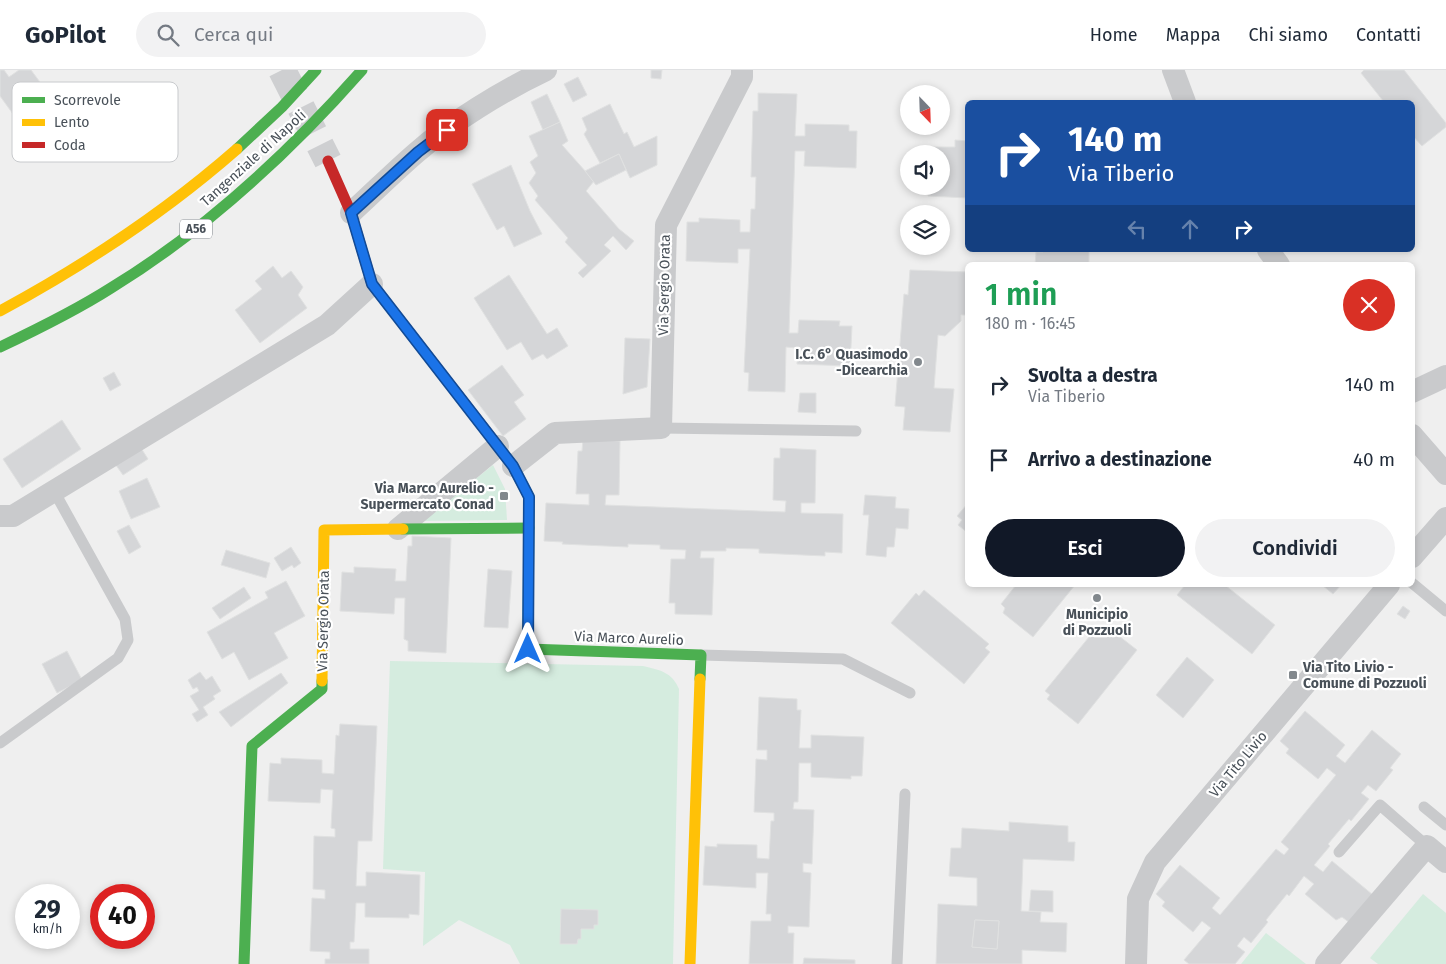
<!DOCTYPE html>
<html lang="it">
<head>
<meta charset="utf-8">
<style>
	body { margin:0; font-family:"Fira Sans",sans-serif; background:#f2f2f3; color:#1f2937; height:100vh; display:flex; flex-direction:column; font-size:19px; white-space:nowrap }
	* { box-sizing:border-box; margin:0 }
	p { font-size:16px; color:#747a83 }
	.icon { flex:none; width:28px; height:28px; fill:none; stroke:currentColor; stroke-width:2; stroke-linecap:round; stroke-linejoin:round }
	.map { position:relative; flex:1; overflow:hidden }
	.sheet { position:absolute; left:965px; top:192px; width:450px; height:325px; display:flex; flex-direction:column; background:#fff; border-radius:8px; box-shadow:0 2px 8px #0003 }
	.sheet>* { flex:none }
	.banner { position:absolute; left:965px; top:30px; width:450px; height:152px; border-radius:8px; box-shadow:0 2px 8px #0003; background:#1a4fa0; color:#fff; overflow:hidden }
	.needle { width:32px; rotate:157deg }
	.controls { position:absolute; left:900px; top:15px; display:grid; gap:10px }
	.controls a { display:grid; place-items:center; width:50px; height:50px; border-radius:50%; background:#fff; box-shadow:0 2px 8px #0003; font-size:25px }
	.speed { position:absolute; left:15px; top:814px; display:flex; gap:10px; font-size:25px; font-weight:700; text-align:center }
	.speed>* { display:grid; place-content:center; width:65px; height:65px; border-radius:50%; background:#fff; box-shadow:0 2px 8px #0003; line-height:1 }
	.speed small { font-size:12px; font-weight:400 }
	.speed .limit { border:8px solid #d22; background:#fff; color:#111 }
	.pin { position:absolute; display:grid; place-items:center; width:42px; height:42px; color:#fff; margin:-21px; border-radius:10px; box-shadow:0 2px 8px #0006 }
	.me { position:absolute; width:55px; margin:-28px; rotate:0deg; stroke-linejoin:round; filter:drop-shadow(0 0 4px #0008) }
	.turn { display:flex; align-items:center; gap:18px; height:105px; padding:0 20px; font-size:22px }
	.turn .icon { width:65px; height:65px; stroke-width:2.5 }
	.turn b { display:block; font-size:35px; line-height:42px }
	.lanes { display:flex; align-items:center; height:48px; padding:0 20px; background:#0003; justify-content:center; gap:25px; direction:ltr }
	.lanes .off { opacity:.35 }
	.round { display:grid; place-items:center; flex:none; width:52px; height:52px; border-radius:26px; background:#f2f2f3 }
	.overview { display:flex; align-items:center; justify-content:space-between; height:85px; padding:0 20px }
	h1 { font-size:30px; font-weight:600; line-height:38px; color:#1e9e55 }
	.cta { display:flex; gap:10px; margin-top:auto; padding:10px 20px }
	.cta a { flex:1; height:58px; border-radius:30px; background:#111827; color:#fff; font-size:20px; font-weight:600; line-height:58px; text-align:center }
	.cta a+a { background:#f2f2f3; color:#1f2937 }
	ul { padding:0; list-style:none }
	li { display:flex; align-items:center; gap:15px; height:75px; padding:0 20px }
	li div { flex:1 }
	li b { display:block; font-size:19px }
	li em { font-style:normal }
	header { display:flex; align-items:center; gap:30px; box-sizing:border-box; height:70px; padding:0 25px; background:#fff; border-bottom:1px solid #e0e1e3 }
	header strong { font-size:24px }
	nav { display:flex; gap:28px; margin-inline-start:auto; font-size:18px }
	.search { width:350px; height:45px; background:#f2f2f3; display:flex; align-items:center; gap:12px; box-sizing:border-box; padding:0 18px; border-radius:28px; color:#747a83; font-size:19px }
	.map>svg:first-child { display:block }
	.green { fill:#d5ecdf }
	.building { fill:#d5d6d8; stroke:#e0e1e1; fill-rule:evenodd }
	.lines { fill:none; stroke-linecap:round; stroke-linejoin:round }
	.secondary-tunnel { stroke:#cecfd1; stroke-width:28; stroke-dasharray:28 14; stroke-linecap:butt }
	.lane { stroke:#c9cacc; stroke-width:11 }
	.street { stroke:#c9cacc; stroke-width:22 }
	.fast { stroke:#4caf50; stroke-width:11 }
	.slow { stroke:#ffc107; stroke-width:11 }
	.jam { stroke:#c62828; stroke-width:11 }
	.route-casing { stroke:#114b97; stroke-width:12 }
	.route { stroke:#1a73e8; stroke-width:9 }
	.poi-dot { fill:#82888d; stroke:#fff; stroke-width:2 }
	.labels { text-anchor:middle; stroke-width:4.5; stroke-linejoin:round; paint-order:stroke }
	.shield { fill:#fff; stroke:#7f848a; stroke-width:1 }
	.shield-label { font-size:12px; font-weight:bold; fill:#485058 }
	.street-label { font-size:14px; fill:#485058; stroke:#fff }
	.poi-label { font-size:14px; font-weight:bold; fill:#485058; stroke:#fff; text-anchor:end }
	.key { fill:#fff; stroke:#c8cacd; stroke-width:1 }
	.key-label { font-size:14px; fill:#485058 }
</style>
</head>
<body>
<header>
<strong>GoPilot</strong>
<div class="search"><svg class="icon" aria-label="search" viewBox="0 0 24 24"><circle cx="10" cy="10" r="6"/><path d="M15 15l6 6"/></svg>Cerca qui</div>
<nav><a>Home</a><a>Mappa</a><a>Chi siamo</a><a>Contatti</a></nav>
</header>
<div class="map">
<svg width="1446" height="894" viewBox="0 0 1446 894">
	<rect width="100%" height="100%" fill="#efefef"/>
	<g class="green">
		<path d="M493,395L505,419L507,450L423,451Z"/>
		<path d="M390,591L643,596C660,600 672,602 679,619L673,894H520L510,875L459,850L423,876L425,802L383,799Z"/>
		<path d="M1423,824L1446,843V894H1378L1370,888Z"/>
		<path d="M1266,863L1306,894H1241Z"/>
	</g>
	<g class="building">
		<path d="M0,0H4L9,7L19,0H31L51,27L18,51L0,26Z"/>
		<path d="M651,0H662L661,9L651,8Z"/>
		<path d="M1364,0H1404L1446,53V57L1422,76L1412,65V32H1384L1361,3Z"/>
		<path d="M578,7L587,25L573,32L564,14Z"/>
		<path d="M758,23L797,24L795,66H805V54L849,55V61H857L856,98L804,96L805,81H795L789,263H798L799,250L840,251L839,256H852L850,296L797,294V278L786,277L785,322L748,321L749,303L744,302L750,179H738V193L686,191L687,152H699V148L740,150V162H750L751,139H755L756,107H751L753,41H758Z"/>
		<path d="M547,24L560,52L543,60L531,32Z"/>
		<path d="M610,34L624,64L627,62L634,77L657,66V95L630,108L619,84L600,93L584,64L587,60L582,48Z"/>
		<path d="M560,52L568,71L562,75L594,111L586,121L619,159L634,171L626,180L613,166L604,175L611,181L583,208L578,203L587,195L565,172L568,168L535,130L538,126L529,113L536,103L530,92L538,86L529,66Z"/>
		<path d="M955,70L968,71V128L928,126L929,116H941V84H931V77H955Z"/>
		<path d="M619,84L626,100L596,115L585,101Z"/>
		<path d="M511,95L530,141L542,164L514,177L504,156L497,160L472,114Z"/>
		<path d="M1043,180H1089V195H1035L1036,182H1043Z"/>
		<path d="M273,196L282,208L291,201L303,217L298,225L307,238L260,273L235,240L262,219L255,211Z"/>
		<path d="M910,200L968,202V245H961V251L945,266L938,265L934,318L954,319L950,362L903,360L905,337L895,336L904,224L908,225Z"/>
		<path d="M509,205L547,264L557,258L568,276L547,289L543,284L532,290L521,272L507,280L474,228Z"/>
		<path d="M625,268L650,269L647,317L623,324Z"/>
		<path d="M502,295L524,325L514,332L526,349L503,366L468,320Z"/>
		<path d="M114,302L121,315L110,321L103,308Z"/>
		<path d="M800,323H816V343L798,342Z"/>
		<path d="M62,350L81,379L22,418L3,389Z"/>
		<path d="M583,369L620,371L619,425H606L605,435L785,442L786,431L773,430L774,388H780V378L816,380L815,433H801V443L843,444L842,483L825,482V486L759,483V479L726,478V481H701L700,488H714L712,545L675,544V533H669L671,489H685L686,480L660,479V475L628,474V477L562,474L563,472L544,471L546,433L589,435V424H576L578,381H582Z"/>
		<path d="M139,375L148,389L123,405L113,391Z"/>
		<path d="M147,408L160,437L131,449L119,421Z"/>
		<path d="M865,425L896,427L895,438L909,439L908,459L896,458L894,477H887L886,487L866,485L869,445H863Z"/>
		<path d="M968,433V463L958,455L962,450L957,446Z"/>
		<path d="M129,455L141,477L129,484L117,461Z"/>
		<path d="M412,466L451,468L446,583L408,581V571L404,569L405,528H395L394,544L340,541L342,502L354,503V497L396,499L395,511H406L408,476H412Z"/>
		<path d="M291,477L301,493L294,498L292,495L282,501L274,488Z"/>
		<path d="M226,480L270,493L266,508L221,495Z"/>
		<path d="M488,499L512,501L508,558L484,557Z"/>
		<path d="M286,511L305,546L274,563L288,588L249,610L234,582L222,589L207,562L268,528L265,522Z"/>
		<path d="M1016,515H1075L1033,567L1003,543L1005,538L1001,534Z"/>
		<path d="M1185,515H1225L1275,555L1252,584L1177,525Z"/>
		<path d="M1322,515H1341L1333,524Z"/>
		<path d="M244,517L251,528L220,549L212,538Z"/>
		<path d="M924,520L989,574L985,578L990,582L964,614L891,553L916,523L919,526Z"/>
		<path d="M1403,536L1410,541L1405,549L1397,544Z"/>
		<path d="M1105,555L1137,580L1078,654L1047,629L1050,625L1045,621L1098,556L1102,559Z"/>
		<path d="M67,581L82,610L57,623L42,594Z"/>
		<path d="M1187,587L1214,610L1183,648L1156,625Z"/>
		<path d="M200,602L206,610L212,606L221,621L213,626L215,629L203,637L208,645L197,652L192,644L199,640L190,626L199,621L197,617L193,619L188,610Z"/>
		<path d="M281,603L288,613L231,657L219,642Z"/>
		<path d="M759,627L797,629V640H801L799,678H811V665L864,667L862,706H851V709L811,707V693H799L798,732H794L793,739L814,740L812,794L803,793V802L811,803L809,857L788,856V863H794L793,894H749L751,851H771V844H766L768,803H756V818L703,815L705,776L717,777V774L757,775V788L769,789L771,751H774V743L754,742L756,689L767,690V680H757Z"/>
		<path d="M1305,641L1345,675L1336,686L1345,693L1372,660L1401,684L1390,698L1393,700L1376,721L1368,715L1361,723L1369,729L1351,751L1349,749L1328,774L1330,776L1314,795L1323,802L1332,791L1373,825L1350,853L1342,847L1336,850L1305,824L1314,814L1304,806L1289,826L1287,824L1266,850L1268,852L1251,873L1244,867L1237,876L1245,882L1235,894H1189L1184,890L1211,858L1202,851L1193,862L1162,836L1165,832L1156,824L1180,795L1220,828L1212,838L1220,845L1276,779L1284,785L1289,779L1281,772L1336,705L1327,698L1318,709L1286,683L1289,679L1280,671Z"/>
		<path d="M340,654L377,656L372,771H358L356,816H366V802L420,805L419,845L409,844V848L365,847V833H356L354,872H350V879H369V894H325V889H330V882L310,881L312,828L325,829V820L313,819L314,766L335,767V759L331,758L333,720L321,719L320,733L268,731L270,693L281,694V688L322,690V703L334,704L336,665L339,666Z"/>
		<path d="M1009,752L1068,756V772H1075L1074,791L1023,789L1021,841L1041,842L1040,852L1067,853L1066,882L1022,880V894H936L938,834L977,836V808L949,806L951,778H961L962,758L1009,761ZM975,850L999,851L997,879L972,877Z"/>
		<path d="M1031,820L1053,821V842L1029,841Z"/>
		<path d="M561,839L598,840V855H594V859H581V869H578L577,874H560Z"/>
		<path d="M975,850L999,851L997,879L972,877Z"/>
		<path d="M804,888L855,890V894H803Z"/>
	</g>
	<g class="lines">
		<path class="secondary-tunnel" d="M282,0L328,91"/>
		<g class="lane">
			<path d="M661,358L856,361"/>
			<path d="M1412,513L1446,541"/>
			<path d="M701,585L843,589L910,623"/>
			<path d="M0,673L118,588L128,570L125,549L54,421"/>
			<path d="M1424,737L1446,755"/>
			<path d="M1339,782L1380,735L1427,776"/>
			<path d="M897,894L905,724"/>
		</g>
		<g class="street">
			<path d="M1173,0L1185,32"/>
			<path d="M351,143C373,123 394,102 416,83C451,52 504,20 546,0"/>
			<path d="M1268,180L1279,195"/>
			<path d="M1412,322L1446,306"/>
			<path d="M1412,365L1446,404"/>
			<path d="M513,396L555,363L661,358L666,155L742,7V0"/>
			<path d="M0,446H13L327,255L372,214"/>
			<path d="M398,459L498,376"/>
			<path d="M1412,487L1446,448"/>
			<path d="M1136,894L1138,829L1155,792L1389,515"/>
			<path d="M1326,894L1427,776L1446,792"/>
		</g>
		<g class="fast">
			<path d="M237,79L282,37L316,0"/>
			<path d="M0,277C38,259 75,241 111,218C206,160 288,84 362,0"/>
			<path d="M497,375L513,396L529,427L528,579L701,585L700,609"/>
			<path d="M403,459L529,458"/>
			<path d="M244,894L252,676L322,619V611"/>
		</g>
		<g class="slow">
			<path d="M0,241C85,195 164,143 237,79"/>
			<path d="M322,611L324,460L403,459"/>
			<path d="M690,894L700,609"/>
		</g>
		<path class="jam" d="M328,91L351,143L372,214L497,375"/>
	</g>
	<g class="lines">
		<g class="route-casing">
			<path id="route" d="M447,60L418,82L351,143L372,214L513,396L529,427L528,579"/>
		</g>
		<use href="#route" class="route"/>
	</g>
	<g class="poi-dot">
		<circle cx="918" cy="292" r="5"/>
		<rect x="499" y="421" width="10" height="10" rx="2.5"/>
		<circle cx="1097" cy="528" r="5"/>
		<rect x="1288" y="600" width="10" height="10" rx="2.5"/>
	</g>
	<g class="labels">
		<rect class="shield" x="180" y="149.5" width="32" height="19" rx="4"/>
		<g class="shield-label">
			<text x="196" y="163">A56</text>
		</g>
		<g class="street-label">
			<text transform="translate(253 88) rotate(-42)" y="5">Tangenziale di Napoli</text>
			<text transform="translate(664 215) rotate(-89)" y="5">Via Sergio Orata</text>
			<text transform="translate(323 551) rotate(-89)" y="5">Via Sergio Orata</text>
			<text transform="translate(629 568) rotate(2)" y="5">Via Marco Aurelio</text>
			<text transform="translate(1238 694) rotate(-50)" y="5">Via Tito Livio</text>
		</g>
		<g class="poi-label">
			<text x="908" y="289">I.C. 6° Quasimodo<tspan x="908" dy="16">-Dicearchia</tspan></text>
			<text x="494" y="423">Via Marco Aurelio -<tspan x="494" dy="16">Supermercato Conad</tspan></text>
			<text x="1097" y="549" text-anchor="middle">Municipio<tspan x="1097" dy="16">di Pozzuoli</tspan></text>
			<text x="1303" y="602" text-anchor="start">Via Tito Livio -<tspan x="1303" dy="16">Comune di Pozzuoli</tspan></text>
		</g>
	</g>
	<rect x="12" y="12" width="166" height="80" rx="8" class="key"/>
	<rect x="22" y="27" width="23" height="6" fill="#4caf50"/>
	<rect x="22" y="49" width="23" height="7" fill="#ffc107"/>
	<rect x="22" y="72" width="23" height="6" fill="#c62828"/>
	<g class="key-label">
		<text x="54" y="35">Scorrevole</text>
		<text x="54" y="57">Lento</text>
		<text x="54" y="80">Coda</text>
	</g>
</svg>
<div class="controls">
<a><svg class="needle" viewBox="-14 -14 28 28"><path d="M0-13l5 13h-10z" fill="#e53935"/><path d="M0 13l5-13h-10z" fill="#747a83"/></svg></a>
<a><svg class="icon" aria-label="sound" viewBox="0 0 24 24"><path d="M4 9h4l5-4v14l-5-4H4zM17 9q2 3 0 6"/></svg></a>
<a><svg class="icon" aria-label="layers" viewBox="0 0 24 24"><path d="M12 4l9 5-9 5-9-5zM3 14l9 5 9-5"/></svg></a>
</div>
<div class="speed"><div>29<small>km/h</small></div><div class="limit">40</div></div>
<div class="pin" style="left:447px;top:60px;background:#d93025"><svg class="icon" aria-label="arrive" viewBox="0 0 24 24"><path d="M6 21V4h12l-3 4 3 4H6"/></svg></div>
<svg class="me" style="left:528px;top:579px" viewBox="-20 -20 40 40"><path d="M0-17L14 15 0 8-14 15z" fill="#1a73e8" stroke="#fff" stroke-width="4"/></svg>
<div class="banner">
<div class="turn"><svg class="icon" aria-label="right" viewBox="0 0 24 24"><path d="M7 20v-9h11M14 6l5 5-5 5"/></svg><div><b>140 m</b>Via Tiberio</div></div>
<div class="lanes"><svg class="icon off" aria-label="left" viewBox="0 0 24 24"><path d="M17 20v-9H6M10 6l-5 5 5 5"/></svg><svg class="icon off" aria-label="ahead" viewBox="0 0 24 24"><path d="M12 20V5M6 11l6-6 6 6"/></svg><svg class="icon" aria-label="right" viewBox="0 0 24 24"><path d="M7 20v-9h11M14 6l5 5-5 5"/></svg></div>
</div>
<section class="sheet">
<div class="overview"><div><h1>1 min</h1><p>180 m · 16:45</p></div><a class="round" style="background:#d93025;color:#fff"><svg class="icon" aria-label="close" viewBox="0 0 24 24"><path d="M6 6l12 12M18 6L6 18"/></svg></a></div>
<ul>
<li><svg class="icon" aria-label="right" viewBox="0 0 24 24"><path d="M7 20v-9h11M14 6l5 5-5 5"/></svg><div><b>Svolta a destra</b><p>Via Tiberio</p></div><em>140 m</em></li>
<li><svg class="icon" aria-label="arrive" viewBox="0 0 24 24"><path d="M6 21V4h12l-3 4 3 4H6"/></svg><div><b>Arrivo a destinazione</b></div><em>40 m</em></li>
</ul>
<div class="cta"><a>Esci</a><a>Condividi</a></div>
</section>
</div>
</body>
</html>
